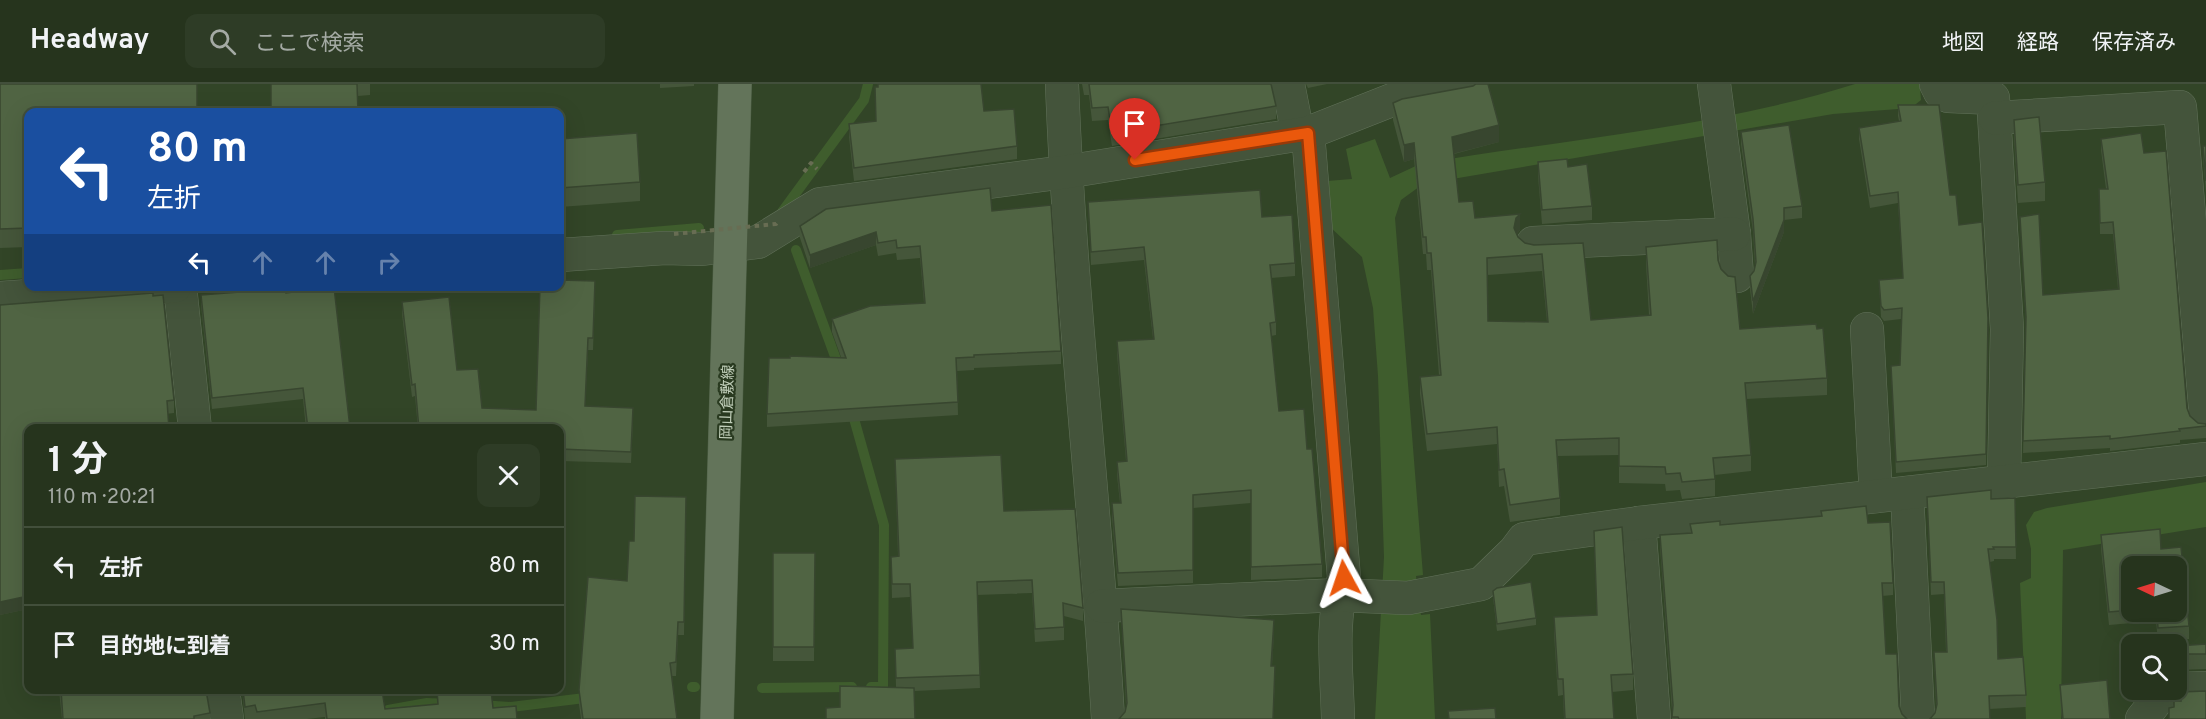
<!DOCTYPE html>
<html lang="ja">
<head>
<meta charset="utf-8">
<style>
	body { margin:0; font-family:Overpass,"Noto Sans JP",sans-serif; background:#2e3c26; color:#f1f3f6; height:100vh; display:flex; flex-direction:column; font-size:22px; white-space:nowrap }
	* { box-sizing:border-box; margin:0 }
	p { font-size:20px; color:#a4aaa4 }
	.icon { flex:none; width:33px; height:33px; fill:none; stroke:currentColor; stroke-width:2; stroke-linecap:round; stroke-linejoin:round }
	.map { position:relative; flex:1; overflow:hidden }
	.sheet { position:absolute; left:24px; top:340px; width:540px; height:270px; display:flex; flex-direction:column; background:#26341d; border-radius:12px; box-shadow:0 6px 24px #0002,0 0 0 2px #424f3b }
	.sheet>* { flex:none }
	.top-card { position:absolute; left:24px; top:24px; width:540px; height:183px; border-radius:12px; box-shadow:0 6px 24px #0002,0 0 0 2px #424f3b; background:#1a4fa0; color:#fff; overflow:hidden }
	.needle { width:39px; rotate:274deg }
	.fabs { position:absolute; left:2121px; top:472px; display:grid; gap:12px }
	.fabs a { display:grid; place-items:center; width:66px; height:66px; border-radius:12px; background:#26341d; box-shadow:0 6px 24px #0002,0 0 0 2px #424f3b; font-size:30px }
	.pin { position:absolute; display:grid; place-items:center; width:51px; height:51px; color:#fff; margin:-62px -26px; border-radius:50% 50% 50% 0; rotate:-45deg; box-shadow:0 0 6px #0007 }
	.pin .icon { rotate:45deg }
	.me { position:absolute; width:66px; margin:-33px; rotate:355deg; stroke-linejoin:round; filter:drop-shadow(0 0 4px #0008) }
	.turn { display:flex; align-items:center; gap:21px; height:126px; padding:0 24px; font-size:27px }
	.turn .icon { width:78px; height:78px; stroke-width:2.5 }
	.turn b { display:block; font-size:42px; line-height:51px }
	.lanes { display:flex; align-items:center; height:57px; padding:0 24px; background:#0003; justify-content:center; gap:30px; direction:ltr }
	.lanes .off { opacity:.35 }
	.round { display:grid; place-items:center; flex:none; width:63px; height:63px; border-radius:12px; background:#2e3c26 }
	.headline { display:flex; align-items:center; justify-content:space-between; height:102px; padding:0 24px }
	h1 { font-size:36px; font-weight:700; line-height:45px }
	ul { padding:0; list-style:none }
	li { display:flex; align-items:center; gap:18px; height:78px; padding:0 24px; border-top:2px solid #424f3b }
	li div { flex:1 }
	li b { display:block; font-size:22px }
	li em { font-style:normal }
	header { display:flex; align-items:center; gap:36px; box-sizing:border-box; height:84px; padding:0 30px; background:#26341d; border-bottom:2px solid #424f3b }
	header strong { font-size:28px }
	nav { display:flex; gap:33px; margin-inline-start:auto; font-size:21px }
	.search { width:420px; height:54px; background:#2e3c26; display:flex; align-items:center; gap:15px; box-sizing:border-box; padding:0 21px; border-radius:12px; color:#a4aaa4; font-size:22px }
	.map>svg:first-child { display:block }
	.water { fill:#3f5d2d }
	.lines { fill:none; stroke-linecap:round; stroke-linejoin:round }
	.stream { stroke:#3f5d2d; stroke-width:10 }
	.minor-casing { stroke:#62725a; stroke-width:34 }
	.major-casing { stroke:#506148; stroke-width:34 }
	.path { stroke:#686d53; stroke-width:4; stroke-dasharray:4.5 4.5; stroke-linecap:butt }
	.minor { stroke:#44543b; stroke-width:33 }
	.major { stroke:#63745a; stroke-width:33 }
	.path-bridge { stroke:#686d53; stroke-width:4; stroke-dasharray:4.5 4.5; stroke-linecap:butt }
	.wall { fill:#45563a; fill-rule:evenodd }
	.shaded-wall { fill:#38462f }
	.building { fill:#506443; stroke:#38462f; stroke-width:1.5; fill-rule:evenodd }
	.route-casing { stroke:#983908; stroke-width:15 }
	.route { stroke:#ea580c; stroke-width:10 }
	.labels { text-anchor:middle; stroke-width:4.5; stroke-linejoin:round; paint-order:stroke }
	.street-label { font-size:15px; fill:#c0ceb9; stroke:#293a20 }
</style>
</head>
<body>
<header>
<strong>Headway</strong>
<div class="search"><svg class="icon" aria-label="search" viewBox="0 0 24 24"><circle cx="10" cy="10" r="6"/><path d="M15 15l6 6"/></svg>ここで検索</div>
<nav><a>地図</a><a>経路</a><a>保存済み</a></nav>
</header>
<div class="map">
<svg width="2206" height="635" viewBox="0 0 2206 635">
	<rect width="100%" height="100%" fill="#324527"/>
	<g class="water">
		<path d="M1855,0H1932L1920,4L1921,16L1911,24L1833,30L1423,100L1401,116L1395,134L1423,491L1416,492L1421,531L1430,530L1435,635H1375L1384,473L1378,292L1373,224L1362,173L1328,141L1327,97L1352,95L1346,65L1375,55L1390,94L1420,80C1565,55 1714,44 1855,0Z"/>
		<path d="M2206,398V443L2063,466L2061,635H2026L2020,499L2031,494V465L2026,441L2034,428L2047,424Z"/>
	</g>
	<g class="lines">
		<g class="stream">
			<path d="M783,131L782,128L864,16L868,0"/>
			<path d="M617,151L699,144"/>
			<path d="M796,166L840,286"/>
			<path d="M0,191L28,189"/>
			<path d="M851,324L884,441L883,603H871"/>
			<path d="M692,603H695"/>
			<path d="M762,604L852,603"/>
			<path d="M480,621L511,623L593,613"/>
			<path d="M388,626L427,619L450,620"/>
		</g>
		<g class="minor-casing">
			<g id="minor">
				<path d="M1062,0C1070,212 1096,423 1108,635"/>
				<path d="M1288,0L1298,51"/>
				<path d="M1714,0L1734,150L1737,192"/>
				<path d="M1936,0L1940,8L1948,12L1993,14L2007,245L2004,398"/>
				<path d="M1995,34L2180,23L2206,334"/>
				<path d="M1308,49L1344,494C1330,537 1337,590 1338,635"/>
				<path d="M1533,159L1734,150"/>
				<path d="M560,171L665,164L702,165L758,158L820,120L1065,88L1308,49L1397,14L1469,0"/>
				<path d="M180,202L195,345"/>
				<path d="M0,214L175,202"/>
				<path d="M1867,245L1876,412"/>
				<path d="M1907,409L1918,633"/>
				<path d="M1639,439L1654,635"/>
				<path d="M1102,522L1338,511L1408,514L1481,500L1515,467L1524,455L1639,439L2206,375"/>
				<path d="M2176,605L2206,604"/>
				<path d="M223,606L227,635"/>
				<path d="M2142,635L2165,606"/>
			</g>
		</g>
		<g class="major-casing">
			<path id="major" d="M717,635L735,0"/>
		</g>
		<path class="path" d="M804,88L811,79L817,85"/>
		<use href="#minor" class="minor"/>
		<use href="#major" class="major"/>
		<path class="path-bridge" d="M674,150L776,140L779,136"/>
	</g>
	<g class="wall">
		<path d="M0,0L197,26L271,23V0H370V11L358,12V28H28V163L0,164Z"/>
		<path d="M660,0H694V2L660,4Z"/>
		<path d="M1082,0H1271L1276,22V35L1112,62L1108,36L1092,37L1089,11H1084Z"/>
		<path d="M1306,0H1327L1308,4Z"/>
		<path d="M875,3L984,27L1017,62V75L854,97L849,53V40L876,37Z"/>
		<path d="M1393,19L1499,58L1454,70L1459,118L1475,134L1520,146L1517,150L1518,153L1525,159L1534,161L1583,159L1591,236L1649,231L1646,180V163L1718,176L1740,245H1817L1827,294V311L1746,315L1751,371V387L1715,391V412L1682,415L1680,406L1666,407L1665,400L1619,399V371L1558,372L1560,414V431L1510,438L1504,402L1499,403L1497,360L1427,367L1420,310V293L1439,291L1431,186H1427L1426,170H1423L1414,75L1404,78L1393,36ZM1542,187L1547,238L1488,237V191Z"/>
		<path d="M1898,21L1950,111L1988,234L1986,381L1896,389L1891,282L1900,281L1901,235L1884,237L1881,233L1879,196L1903,194L1898,119L1870,124L1859,55V44L1899,37L1898,32Z"/>
		<path d="M2014,36L2045,98V117L2018,119L2014,54Z"/>
		<path d="M1741,48L1802,122V134L1784,136V148L1753,230L1750,205V192L1754,187L1755,182L1753,148L1741,60Z"/>
		<path d="M560,55L640,98V117L560,123Z"/>
		<path d="M2101,55L2144,69L2187,324L2190,332L2198,339L2206,340V354L2180,356V359L2110,367V364L2023,369L2026,242L2020,133L2043,211L2118,205L2113,150H2100L2099,105H2106L2101,66Z"/>
		<path d="M2203,62H2206V109L2203,74Z"/>
		<path d="M1538,78L1568,83L1592,122V136L1542,140L1538,92Z"/>
		<path d="M1088,118L1262,133L1295,179V192L1271,194L1276,238V251L1271,252L1279,327L1307,365L1322,480V493L1251,496V419L1193,424V499L1118,502L1112,433V419H1120L1117,391V378L1126,377L1117,270V257L1153,255L1144,176L1091,181Z"/>
		<path d="M992,127L1061,267V280L974,284V286L957,287L958,331L767,343V330L790,274L841,273L832,248V235L924,219L920,174L897,176L896,169L878,172L876,161L810,184L800,154V142Z"/>
		<path d="M286,209L350,344L356,345H306L303,315L212,325L201,221V211Z"/>
		<path d="M595,209L593,266H588L585,322L633,336L631,379L560,377V345H418L415,312L412,313L402,230V218L457,286L482,324L536,326Z"/>
		<path d="M0,221L174,316V329L28,345V525L0,531Z"/>
		<path d="M895,375L1004,427L1083,524V537L1064,532V556L1035,558L1032,509L977,511L980,604L914,607L840,623L896,603L895,565H913L910,513L892,514L891,473L898,472Z"/>
		<path d="M686,413L684,551H678L676,592H672L677,635H581L579,620V606L627,497L634,457Z"/>
		<path d="M1927,413L1991,415L2015,414L2016,475H1994V477L1990,478L1998,575L2026,611V623L1989,625L1935,629L1936,623L1934,568H1946L1944,510L1931,511Z"/>
		<path d="M1868,439L1893,499V511L1882,512L1886,570L1902,630L1907,635H1672V627L1660,463V451L1690,449V440L1720,441Z"/>
		<path d="M1594,447L1633,590V606L1612,608L1614,635H1564L1563,611L1558,612L1554,550V533L1597,531Z"/>
		<path d="M2101,451L2161,465L2189,542V555L2158,558L2156,537L2109,541L2101,465ZM2132,483L2176,528H2132Z"/>
		<path d="M773,469H815L814,577H773Z"/>
		<path d="M1493,507L1536,534V541L1497,547L1493,514Z"/>
		<path d="M1121,525L1274,551L1272,582L1275,597L1273,635H1119L1125,628L1126,622Z"/>
		<path d="M2206,560V585L2177,586V562Z"/>
		<path d="M2060,601L2110,635H2062L2060,616Z"/>
		<path d="M59,606H206L210,629V635H62Z"/>
		<path d="M242,606H382L385,625L493,624L517,635H325V633L307,635H245Z"/>
	</g>
	<g class="shaded-wall">
		<path d="M1499,41V58L1452,70V53Z"/>
		<path d="M1414,59V75L1404,78V61Z"/>
		<path d="M1520,130V146L1516,151L1514,144L1516,134Z"/>
		<path d="M1784,136V148L1753,230V217Z"/>
		<path d="M876,148V161L810,184V171Z"/>
		<path d="M28,512V525L0,531V518Z"/>
		<path d="M1274,536V551L1271,597V582Z"/>
	</g>
	<g class="building">
		<path d="M0,0H197V26L271,23V0H357L358,28H28V144L0,145Z"/>
		<path d="M878,0H981L984,27L1014,25L1017,62L854,84L849,40L876,37L875,3H878Z"/>
		<path d="M1089,0H1271L1276,22L1112,49L1108,23L1092,24Z"/>
		<path d="M1476,0H1488L1499,41L1452,53L1459,118L1473,117L1475,134L1520,130L1516,134L1514,144L1518,153L1525,159L1534,161L1583,159L1591,236L1651,231L1646,163L1717,156L1718,176L1721,185L1728,192L1735,193L1740,245L1816,240L1817,245L1823,244L1827,294L1745,299L1751,371L1713,374L1715,395L1682,398L1680,389L1666,390L1665,383L1619,382V354L1556,356L1560,414L1510,421L1504,385L1499,386L1497,343L1427,350L1420,293L1441,291L1431,169H1427L1426,153H1423L1414,59L1404,61L1393,19L1402,15L1473,2ZM1542,170L1548,238L1488,237L1487,174Z"/>
		<path d="M1898,21H1939L1950,111H1956L1959,141L1982,138L1988,234L1986,370L1896,378L1891,282L1900,281L1902,224L1884,226L1881,222L1879,196L1903,194L1898,108L1870,112L1859,44L1901,37Z"/>
		<path d="M2039,33L2045,98L2018,101L2014,36Z"/>
		<path d="M1789,41L1802,122L1784,124V136L1753,217L1750,192L1754,187L1756,178L1753,135L1741,48Z"/>
		<path d="M637,49L640,98L560,104V55Z"/>
		<path d="M2141,49L2144,69L2166,67L2187,324L2190,332L2198,339L2206,340V342L2179,345L2180,347L2110,355V352L2023,357L2026,233L2020,133L2039,130L2043,211L2119,205L2113,138L2100,139L2099,105H2108L2101,55Z"/>
		<path d="M2203,62H2206V97Z"/>
		<path d="M1567,75L1568,83L1587,80L1592,122L1542,126L1538,78Z"/>
		<path d="M990,104L992,127L1051,121L1061,267L974,271V273L956,274L958,318L767,330L769,274H790V272L846,274L832,235L870,222L925,219L920,162L897,164L896,156L878,159L876,148L810,171L800,142L826,125Z"/>
		<path d="M1260,106L1262,133L1292,131L1295,179L1270,181L1276,238L1270,239L1279,327L1304,325L1307,365H1312L1322,480L1251,483V406L1193,411V486L1118,489L1112,419H1121L1117,378L1127,377L1117,257L1154,255L1144,163L1091,168L1088,118Z"/>
		<path d="M560,196L595,197L593,254H588L585,322L633,324L631,368L560,365V345H419L415,300L412,301L402,218L449,213L457,286L478,285L482,324L536,326L540,202H560Z"/>
		<path d="M271,202H285L286,209L334,203L350,344L356,343V345H308L303,304L212,314L201,211L252,207V205Z"/>
		<path d="M153,209V212L163,211L174,316L167,317L169,345H28V512L0,518V221Z"/>
		<path d="M1001,371L1004,427L1075,425L1083,524L1063,519L1064,543L1035,545L1032,496L977,498L980,591L896,594L895,565L913,564L910,500H892L891,473L899,472L895,375Z"/>
		<path d="M1991,406V415L2015,414L2016,463H1993L1994,465H1988L1997,536L1998,575L2023,573L2026,611L1989,612L1990,635H1930L1935,629L1937,620L1934,568H1947L1944,498H1931L1927,413Z"/>
		<path d="M635,412L686,413L684,538H678L676,578L670,579L677,635H583L579,606L588,493L627,497L629,457H634Z"/>
		<path d="M1866,422L1868,439L1890,438L1893,499H1882L1886,570H1897L1899,622L1902,630L1907,635H1679L1678,633H1672L1673,621L1660,451L1692,449L1690,440L1720,437V441L1822,432L1821,427Z"/>
		<path d="M1622,443L1633,590L1611,591L1614,635H1565L1563,595H1558L1554,533L1597,531L1594,447Z"/>
		<path d="M2160,445L2161,465L2181,463L2189,542L2158,544L2157,528H2176V483H2132V526L2109,528L2101,451Z"/>
		<path d="M773,469H815L814,563H773Z"/>
		<path d="M1531,498L1536,534L1497,540L1493,507L1497,504Z"/>
		<path d="M1121,525L1274,536L1271,582H1275L1273,635H1119L1125,628L1127,619Z"/>
		<path d="M2206,560V570H2177V562Z"/>
		<path d="M2107,596L2110,635H2063L2060,601Z"/>
		<path d="M840,602L914,604L915,635H826V624L840,623Z"/>
		<path d="M61,606H206L210,629L194,632V635H63Z"/>
		<path d="M243,606H382L385,625L438,620L437,606H491L493,624L516,622L517,635H327L325,619L257,628L255,621L245,623Z"/>
		<path d="M2206,607V635H2169V624L2174,623V617H2181L2180,608Z"/>
		<path d="M1495,624L1496,635H1449L1448,627Z"/>
	</g>
	<g class="lines">
		<g class="route-casing">
			<path id="route" d="M1135,76L1308,49L1344,494"/>
		</g>
		<use href="#route" class="route"/>
	</g>
	<g class="labels">
		<g class="street-label">
			<text transform="translate(727 318) rotate(-88)" y="5">岡山倉敷線</text>
		</g>
	</g>
</svg>
<div class="fabs">
<a><svg class="needle" viewBox="-14 -14 28 28"><path d="M0-13l5 13h-10z" fill="#e53935"/><path d="M0 13l5-13h-10z" fill="#a4aaa4"/></svg></a>
<a><svg class="icon" aria-label="search" viewBox="0 0 24 24"><circle cx="10" cy="10" r="6"/><path d="M15 15l6 6"/></svg></a>
</div>
<div class="pin" style="left:1135px;top:76px;background:#d93025"><svg class="icon" aria-label="arrive" viewBox="0 0 24 24"><path d="M6 21V4h12l-3 4 3 4H6"/></svg></div>
<svg class="me" style="left:1344px;top:494px" viewBox="-20 -20 40 40"><path d="M0-17L14 15 0 8-14 15z" fill="#ea580c" stroke="#fff" stroke-width="4"/></svg>
<div class="top-card">
<div class="turn"><svg class="icon" aria-label="left" viewBox="0 0 24 24"><path d="M17 20v-9H6M10 6l-5 5 5 5"/></svg><div><b>80 m</b>左折</div></div>
<div class="lanes"><svg class="icon" aria-label="left" viewBox="0 0 24 24"><path d="M17 20v-9H6M10 6l-5 5 5 5"/></svg><svg class="icon off" aria-label="ahead" viewBox="0 0 24 24"><path d="M12 20V5M6 11l6-6 6 6"/></svg><svg class="icon off" aria-label="ahead" viewBox="0 0 24 24"><path d="M12 20V5M6 11l6-6 6 6"/></svg><svg class="icon off" aria-label="right" viewBox="0 0 24 24"><path d="M7 20v-9h11M14 6l5 5-5 5"/></svg></div>
</div>
<section class="sheet">
<div class="headline"><div><h1>1 分</h1><p>110 m · 20:21</p></div><a class="round"><svg class="icon" aria-label="close" viewBox="0 0 24 24"><path d="M6 6l12 12M18 6L6 18"/></svg></a></div>
<ul>
<li><svg class="icon" aria-label="left" viewBox="0 0 24 24"><path d="M17 20v-9H6M10 6l-5 5 5 5"/></svg><div><b>左折</b></div><em>80 m</em></li>
<li><svg class="icon" aria-label="arrive" viewBox="0 0 24 24"><path d="M6 21V4h12l-3 4 3 4H6"/></svg><div><b>目的地に到着</b></div><em>30 m</em></li>
</ul>
</section>
</div>
</body>
</html>
